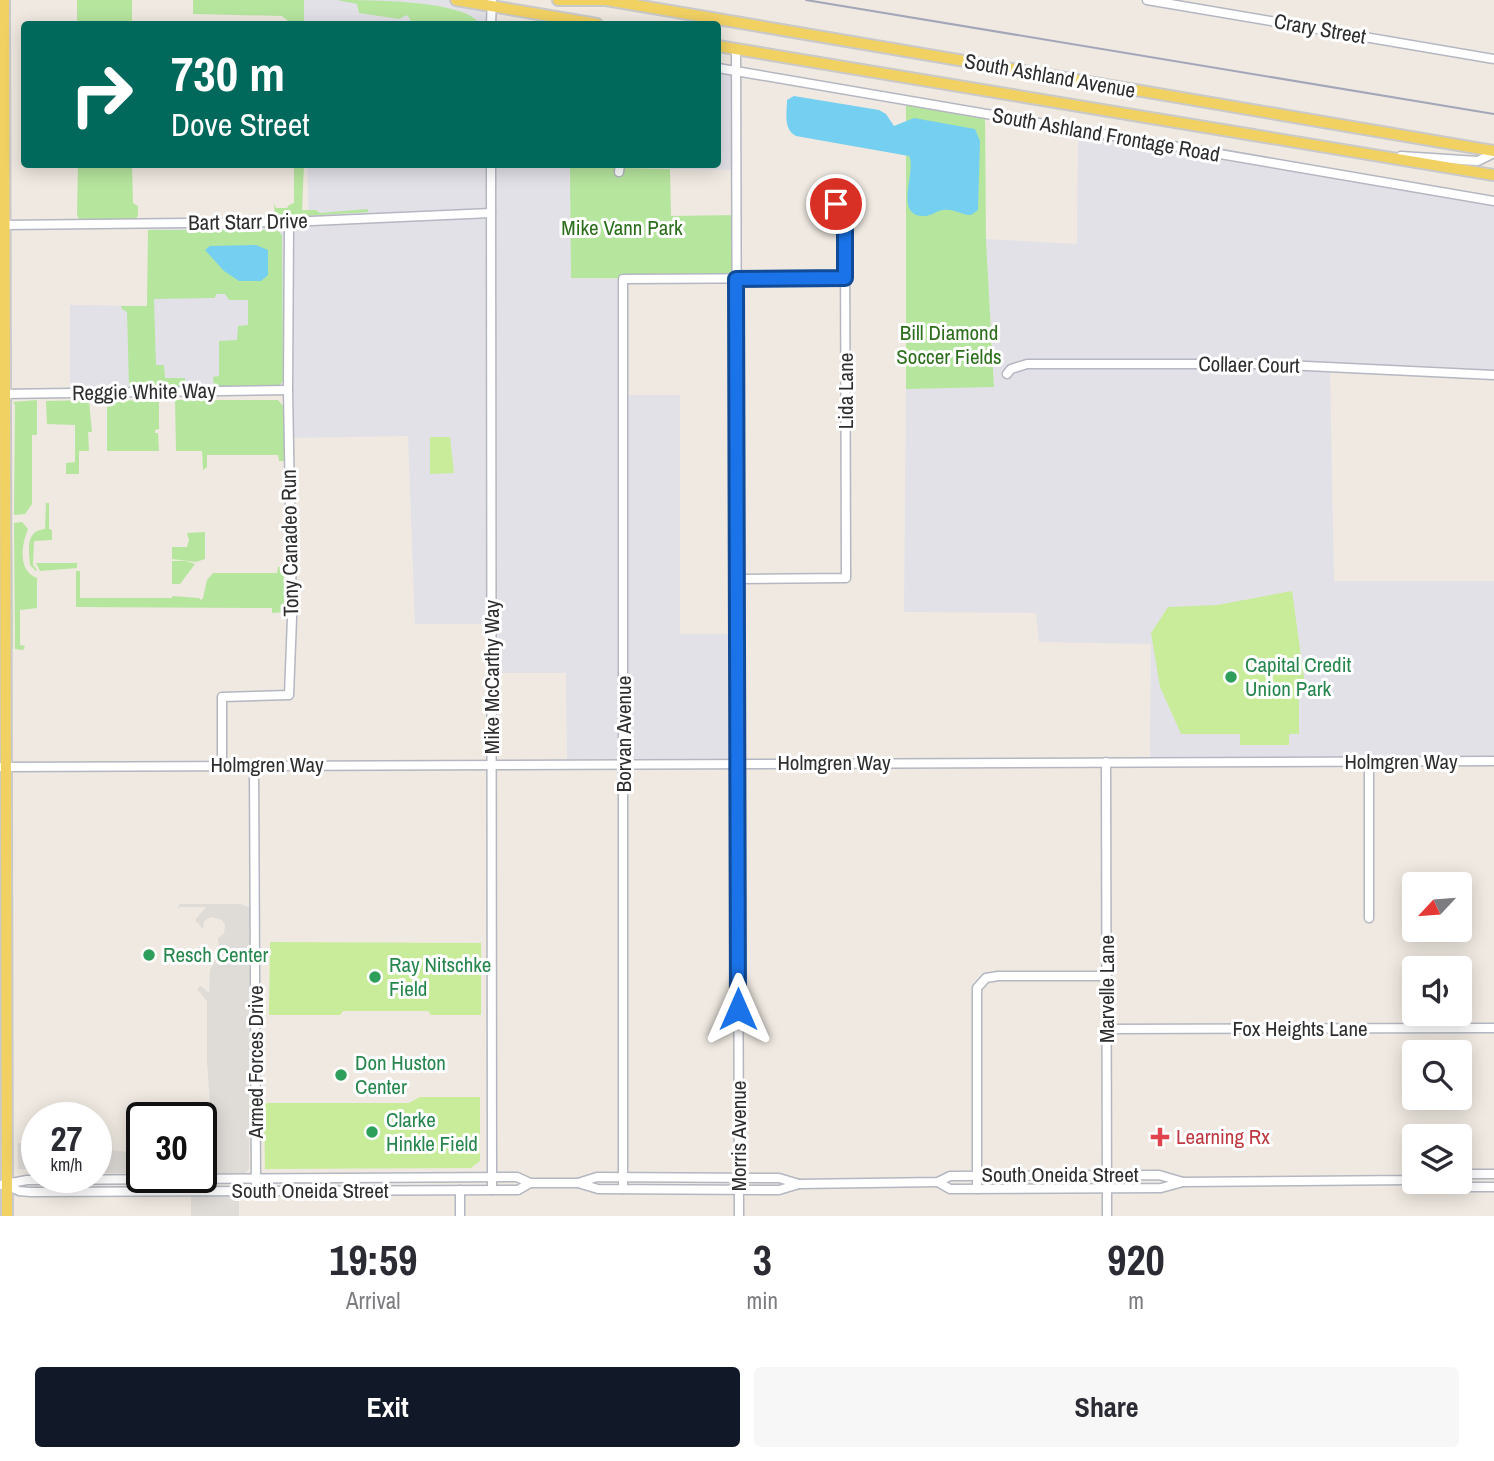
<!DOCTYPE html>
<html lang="en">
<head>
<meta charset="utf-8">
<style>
	body { margin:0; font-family:"Archivo Narrow",sans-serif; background:#f7f7f7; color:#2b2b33; height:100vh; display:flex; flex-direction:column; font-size:26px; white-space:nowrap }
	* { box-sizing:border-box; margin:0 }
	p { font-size:23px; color:#7c7c81 }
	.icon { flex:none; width:38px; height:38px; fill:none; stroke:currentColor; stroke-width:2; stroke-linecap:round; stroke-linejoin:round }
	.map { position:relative; height:1216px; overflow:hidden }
	.panel { display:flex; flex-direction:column; background:#fff; flex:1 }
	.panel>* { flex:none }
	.banner { position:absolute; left:21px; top:21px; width:700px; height:147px; border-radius:7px; box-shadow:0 4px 18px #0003; background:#00695c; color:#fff; overflow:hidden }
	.needle { width:46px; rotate:244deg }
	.tools { position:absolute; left:1402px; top:872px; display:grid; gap:14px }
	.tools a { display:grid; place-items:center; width:70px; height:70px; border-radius:7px; background:#fff; box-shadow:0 4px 18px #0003; font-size:35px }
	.speed { position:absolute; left:21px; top:1102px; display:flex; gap:14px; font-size:35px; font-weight:700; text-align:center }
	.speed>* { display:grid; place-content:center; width:91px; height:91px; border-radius:50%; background:#fff; box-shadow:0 4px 18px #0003; line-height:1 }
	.speed small { font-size:18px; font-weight:400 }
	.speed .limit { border:4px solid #111; border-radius:10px; background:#fff; color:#111 }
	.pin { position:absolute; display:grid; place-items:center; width:60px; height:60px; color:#fff; margin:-30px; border:4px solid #fff; border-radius:50%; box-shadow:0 2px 7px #0007 }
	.me { position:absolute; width:77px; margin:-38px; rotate:0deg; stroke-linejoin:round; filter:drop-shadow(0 0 5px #0008) }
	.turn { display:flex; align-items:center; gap:24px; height:147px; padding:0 35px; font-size:32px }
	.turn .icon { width:91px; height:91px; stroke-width:2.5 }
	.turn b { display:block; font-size:49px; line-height:60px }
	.eta { display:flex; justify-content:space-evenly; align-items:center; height:119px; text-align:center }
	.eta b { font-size:42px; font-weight:800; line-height:49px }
	.button { display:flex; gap:14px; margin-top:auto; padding:14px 35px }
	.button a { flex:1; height:80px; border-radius:7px; background:#111827; color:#fff; font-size:28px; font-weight:800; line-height:80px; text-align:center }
	.button a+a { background:#f7f7f7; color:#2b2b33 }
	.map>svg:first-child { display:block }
	.industrial { fill:#e3e1e8 }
	.green { fill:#b6e59e }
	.pitch { fill:#c9ec9a }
	.plaza { fill:#dfdcd8 }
	.water { fill:#75cff0 }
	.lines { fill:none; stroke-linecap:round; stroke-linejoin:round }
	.minor-casing { stroke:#b4b7c1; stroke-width:11 }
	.major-casing { stroke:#c9c9c9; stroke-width:14 }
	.minor { stroke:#fff; stroke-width:8 }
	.major { stroke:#f2d163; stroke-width:10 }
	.rail { stroke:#a3a6b8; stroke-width:2 }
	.route-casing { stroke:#114b97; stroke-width:18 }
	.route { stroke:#1a73e8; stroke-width:12 }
	.leisure-dot { fill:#2e9e5b; stroke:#fff; stroke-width:2.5 }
	.health-dot { fill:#e0444e; stroke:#fff; stroke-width:2.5 }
	.labels { text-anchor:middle; stroke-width:6; stroke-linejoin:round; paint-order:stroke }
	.street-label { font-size:21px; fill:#2e2e2e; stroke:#fff }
	.park-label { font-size:21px; fill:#2c6e1b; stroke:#fff }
	.leisure-label { font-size:21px; fill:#27864d; stroke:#fff; text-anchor:start }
	.health-label { font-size:21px; fill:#be3a42; stroke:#fff; text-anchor:start }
</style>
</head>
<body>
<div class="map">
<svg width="1494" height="1216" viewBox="0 0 1494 1216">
	<rect width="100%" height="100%" fill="#efe9e1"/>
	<g class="industrial">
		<path d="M299,0H456L491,6V24H300Z"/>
		<path d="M718,68L735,71L736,170L571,167V278L623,279L624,395H680V634H737L738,763L567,764L566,673H492L491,624H415L408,436L289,438L288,391L70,393V305L150,306L151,222L309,220L307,165L718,164Z"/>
		<path d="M1078,130L1494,201V375L1330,368L1334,581H1494V761L1150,762L1151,644L1039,642L1036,613L904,612L906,389L994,386L986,239L1077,244Z"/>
	</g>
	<g class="green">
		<rect x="77" y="0" width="55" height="24"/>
		<path d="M193,0H304V24H292L282,16L193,14Z"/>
		<path d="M337,0C365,0 468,0 479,24H434L411,21L407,15L399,19L359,13L357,4Z"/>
		<path d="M906,101L985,114L986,239L994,387L906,389Z"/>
		<path d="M78,165H132L133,203L138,206V215L136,219H79L77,215Z"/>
		<path d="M294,165H304L302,210H316L320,213L367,209L369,212L275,218L274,203L276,208H287L289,205L294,203Z"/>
		<path d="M570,167L670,169L671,216L736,215V279L571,278Z"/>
		<path d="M148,230H277L282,235L283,381L279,386H214L213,377L219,376V341L237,340L238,326L248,325V300H229L225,294H216L215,298L154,299L156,365H164L165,378H185V384L179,387H129L127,312L122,309L121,306H147Z"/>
		<path d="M37,400V435H32V504L25,514L14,515L15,405L13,402Z"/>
		<path d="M89,400L92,432H88L89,451H79V474H66V463L75,462V425L47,424L46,401Z"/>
		<path d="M107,400L159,401V429L155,430V433H158L159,451H107Z"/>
		<path d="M175,400H278L284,407V461H279L278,455H207V467L203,470L202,451H176Z"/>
		<path d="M11,403L12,405V514L10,513Z"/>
		<path d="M46,503H49V529L52,530V540L34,541L33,565L37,570L36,571L30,565C29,550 25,531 45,529Z"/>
		<path d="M22,522L28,529C21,546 18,571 37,578V608L20,610V645L25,646L23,650L15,649L14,523Z"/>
		<path d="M10,532H12L13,649L10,648Z"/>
		<path d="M205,532V559L196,562L172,559V547H187L189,540L187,533Z"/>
		<path d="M172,561H186L195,564L180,584H172Z"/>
		<path d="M36,563H77V568L40,571Z"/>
		<path d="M278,567H284V612L272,613V608L76,607V571H80V598H172V596L199,598L201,600L203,598L207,580L213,573H277Z"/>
	</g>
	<g class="pitch">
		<path d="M430,437H450L454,473L430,474Z"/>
		<path d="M1292,591L1305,685L1299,691V734H1289V745H1240V734H1181L1160,687L1151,633L1168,607L1217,605Z"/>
		<path d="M270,942L481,943V1015H431L428,1011H343L340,1015H269Z"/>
		<path d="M420,1097H480V1161L471,1168L265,1169L264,1103H409Z"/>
	</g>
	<g class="plaza">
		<path d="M179,904H241L251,908L252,917L249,924V1169L244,1174H201V1160H214L207,1062V1001L197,989L201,986L209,993L210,970L219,952L218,938L224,933L225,925L222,920L211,917L204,921L203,929L195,920L206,907H180L178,909Z"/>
		<path d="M18,1143H23V1149L29,1150L30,1153H37V1169H18Z"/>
		<path d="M96,1149L142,1153V1173H96Z"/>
		<rect x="191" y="1196" width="48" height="20"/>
	</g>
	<g class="water">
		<path d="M794,96L879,110L886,114L894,126L914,118L975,129L980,141L978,210L971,215C962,215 953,208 943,210C936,211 930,217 922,216C894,214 917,170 909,156L796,136C783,129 787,113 787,100Z"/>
		<path d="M256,245L268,250V275L261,281H239L224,271L205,250L210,246Z"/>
	</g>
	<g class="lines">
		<g class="minor-casing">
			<g id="minor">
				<path d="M1147,0L1494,59"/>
				<path d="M491,24L492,0"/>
				<path d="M736,49L739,1216"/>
				<path d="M718,68L1494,201"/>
				<path d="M1401,156L1478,161L1494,153"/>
				<path d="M491,164L492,1190"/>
				<path d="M619,172L620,164"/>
				<path d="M5,225L289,222L491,213"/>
				<path d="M1007,374L1011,369L1027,364H1264L1494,375"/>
				<path d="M0,394L288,390"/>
				<path d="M737,579L846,578L845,230L836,204"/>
				<path d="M1106,762L1107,1216"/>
				<path d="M1369,762V918"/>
				<path d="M222,764V697L289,695L292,618L288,390L289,222"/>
				<path d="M254,764L256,1191"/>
				<path d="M0,767L1494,761"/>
				<path d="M1107,1029L1494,1028"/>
				<path d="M1460,1174H1494"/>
				<path d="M1409,1180L1426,1187H1494"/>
				<path d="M938,1182L950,1189L1161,1188L1183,1182L1409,1180L1414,1178"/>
				<path d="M578,1183L598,1189L779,1190L799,1184L938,1182L950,1176L1159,1175L1183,1182"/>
				<path d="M0,1185L27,1180L517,1177L530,1183"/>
				<path d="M7,1185L19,1191L30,1192L518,1190L530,1183H578L597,1177L779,1178L799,1184"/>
				<path d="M623,1189V279L845,278"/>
				<path d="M977,1189V988L986,978L998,976H1107"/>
				<path d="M460,1216V1190"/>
			</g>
		</g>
		<g class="major-casing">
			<g id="major">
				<path d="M4,0L7,1216"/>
				<path d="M456,0L597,24"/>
				<path d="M558,0H609"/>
				<path d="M606,0L1494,151"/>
				<path d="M718,46L1494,175"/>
			</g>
		</g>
		<use href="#minor" class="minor"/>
		<use href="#major" class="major"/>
		<path class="rail" d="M806,0L1494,114"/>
	</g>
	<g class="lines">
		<g class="route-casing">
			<path id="route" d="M738,1009L736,279L845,278V230L836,204"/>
		</g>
		<use href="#route" class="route"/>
	</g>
	<g class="leisure-dot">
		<circle cx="1231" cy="677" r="7"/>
		<circle cx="149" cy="955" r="7"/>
		<circle cx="375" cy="977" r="7"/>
		<circle cx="341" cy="1075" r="7"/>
		<circle cx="372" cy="1132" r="7"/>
	</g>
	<path class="health-dot" d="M1156.5 1126.5h7v7h7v7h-7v7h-7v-7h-7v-7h7z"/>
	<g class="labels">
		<g class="street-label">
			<text transform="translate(1320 29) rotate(10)" y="7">Crary Street</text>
			<text transform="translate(1050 76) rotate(10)" y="7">South Ashland Avenue</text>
			<text transform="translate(1106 135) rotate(10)" y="7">South Ashland Frontage Road</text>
			<text transform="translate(248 222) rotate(-1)" y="7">Bart Starr Drive</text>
			<text transform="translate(1249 365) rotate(1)" y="7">Collaer Court</text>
			<text transform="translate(846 391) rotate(-90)" y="7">Lida Lane</text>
			<text transform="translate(144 392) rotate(-1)" y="7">Reggie White Way</text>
			<text transform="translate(290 543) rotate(-91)" y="7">Tony Canadeo Run</text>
			<text transform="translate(492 677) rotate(-90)" y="7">Mike McCarthy Way</text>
			<text transform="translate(624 734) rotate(-90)" y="7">Borvan Avenue</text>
			<text x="1401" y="769">Holmgren Way</text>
			<text x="834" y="770">Holmgren Way</text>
			<text x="267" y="772">Holmgren Way</text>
			<text transform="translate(1107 989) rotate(-90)" y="7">Marvelle Lane</text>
			<text x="1300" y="1036">Fox Heights Lane</text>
			<text transform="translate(256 1062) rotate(-90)" y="7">Armed Forces Drive</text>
			<text transform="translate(739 1136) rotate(-90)" y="7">Morris Avenue</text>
			<text x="1060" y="1182">South Oneida Street</text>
			<text x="310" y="1198">South Oneida Street</text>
		</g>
		<g class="park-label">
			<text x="622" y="235">Mike Vann Park</text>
			<text x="949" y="340">Bill Diamond<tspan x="949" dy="24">Soccer Fields</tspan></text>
		</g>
		<g class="leisure-label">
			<text x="1245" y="672">Capital Credit<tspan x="1245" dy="24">Union Park</tspan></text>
			<text x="163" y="962">Resch Center</text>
			<text x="389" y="972">Ray Nitschke<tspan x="389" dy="24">Field</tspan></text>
			<text x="355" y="1070">Don Huston<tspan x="355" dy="24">Center</tspan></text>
			<text x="386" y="1127">Clarke<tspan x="386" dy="24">Hinkle Field</tspan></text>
		</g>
		<g class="health-label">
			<text x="1176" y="1144">Learning Rx</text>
		</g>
	</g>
</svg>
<div class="tools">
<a><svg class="needle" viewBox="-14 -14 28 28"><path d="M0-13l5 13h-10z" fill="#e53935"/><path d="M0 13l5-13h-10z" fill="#7c7c81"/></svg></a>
<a><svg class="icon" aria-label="sound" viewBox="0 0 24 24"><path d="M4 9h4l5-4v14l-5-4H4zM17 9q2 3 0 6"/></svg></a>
<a><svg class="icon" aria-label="search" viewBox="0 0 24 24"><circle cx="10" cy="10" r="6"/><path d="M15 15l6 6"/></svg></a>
<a><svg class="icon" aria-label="layers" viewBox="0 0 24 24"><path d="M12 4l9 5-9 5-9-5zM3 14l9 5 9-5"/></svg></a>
</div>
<div class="speed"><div>27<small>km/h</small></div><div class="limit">30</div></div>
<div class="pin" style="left:836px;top:204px;background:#d93025"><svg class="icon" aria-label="arrive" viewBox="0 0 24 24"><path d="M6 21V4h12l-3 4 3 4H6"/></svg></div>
<svg class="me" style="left:738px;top:1009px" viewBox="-20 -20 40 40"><path d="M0-17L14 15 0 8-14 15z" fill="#1a73e8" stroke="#fff" stroke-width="4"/></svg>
<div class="banner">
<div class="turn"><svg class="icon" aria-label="right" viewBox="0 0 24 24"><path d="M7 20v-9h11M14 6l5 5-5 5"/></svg><div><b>730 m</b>Dove Street</div></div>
</div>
</div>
<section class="panel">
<div class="eta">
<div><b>19:59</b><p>Arrival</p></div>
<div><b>3</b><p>min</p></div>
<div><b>920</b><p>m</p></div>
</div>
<div class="button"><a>Exit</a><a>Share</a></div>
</section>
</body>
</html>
